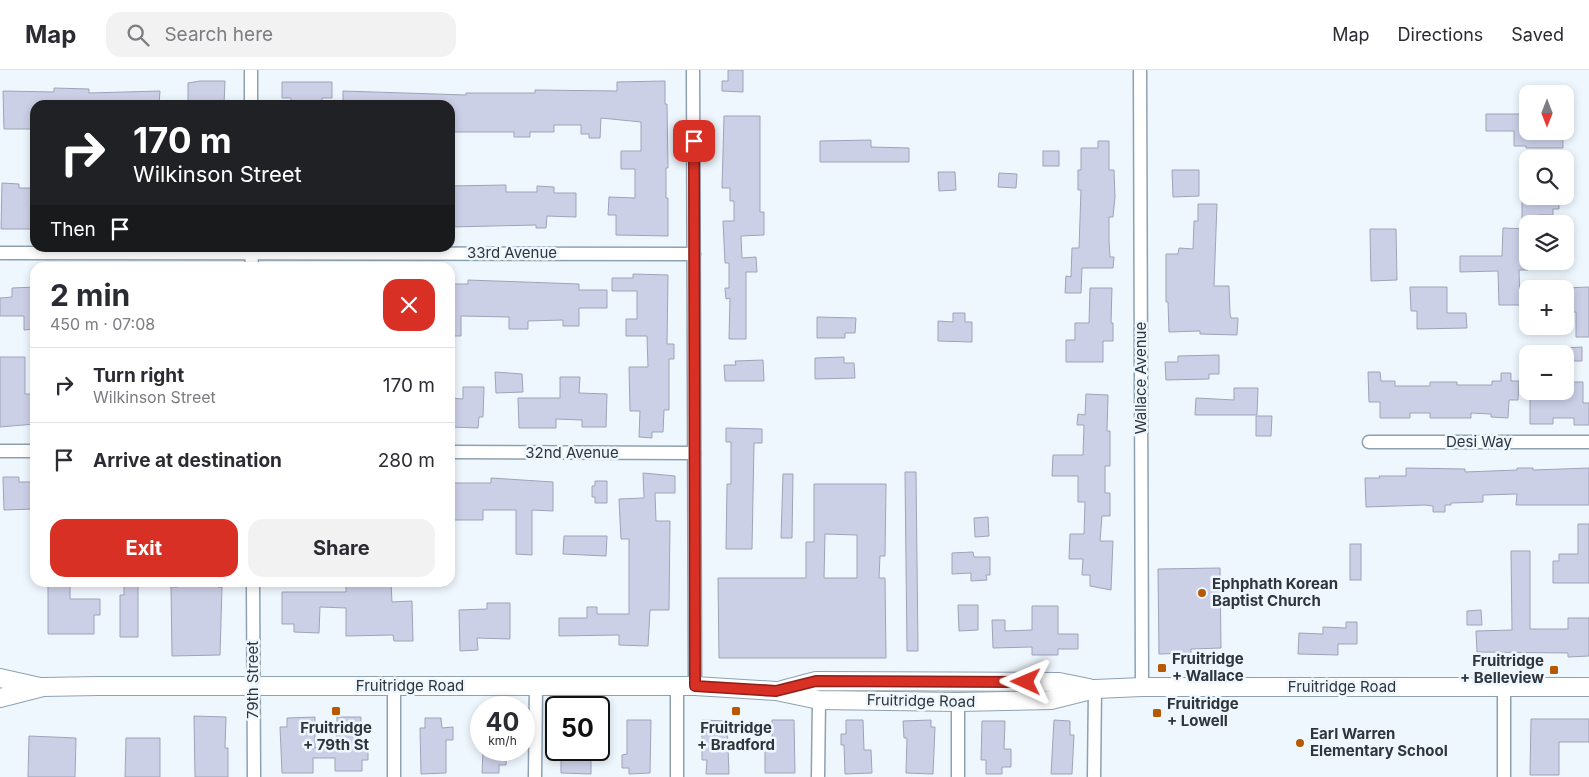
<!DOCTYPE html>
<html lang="en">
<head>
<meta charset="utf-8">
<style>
	body { margin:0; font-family:Inter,sans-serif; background:#f2f2f3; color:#2b2b33; height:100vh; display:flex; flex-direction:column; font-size:19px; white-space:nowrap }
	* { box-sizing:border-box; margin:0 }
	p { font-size:16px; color:#7c7c81 }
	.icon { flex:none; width:28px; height:28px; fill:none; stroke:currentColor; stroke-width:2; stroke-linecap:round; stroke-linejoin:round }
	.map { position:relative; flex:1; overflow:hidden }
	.panel { position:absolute; left:30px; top:192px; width:425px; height:325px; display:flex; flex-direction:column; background:#fff; border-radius:15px; box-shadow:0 2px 8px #0003 }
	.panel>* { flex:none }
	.hud { position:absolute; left:30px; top:30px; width:425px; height:152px; border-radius:15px; box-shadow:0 2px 8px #0003; background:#202124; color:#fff; overflow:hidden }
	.needle { width:32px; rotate:180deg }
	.tools { position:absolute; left:1519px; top:15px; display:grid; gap:10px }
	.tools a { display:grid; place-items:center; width:55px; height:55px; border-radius:10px; background:#fff; box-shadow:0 2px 8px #0003; font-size:25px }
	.speed { position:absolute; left:470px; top:626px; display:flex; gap:10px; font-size:25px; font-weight:700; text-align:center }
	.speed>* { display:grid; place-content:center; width:65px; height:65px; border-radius:50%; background:#fff; box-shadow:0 2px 8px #0003; line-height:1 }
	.speed small { font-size:12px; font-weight:400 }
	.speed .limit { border:2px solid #111; border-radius:8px; background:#fff; color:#111 }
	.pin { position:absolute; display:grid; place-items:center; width:42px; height:42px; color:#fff; margin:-21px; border-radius:10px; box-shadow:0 2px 8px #0006 }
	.me { position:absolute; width:55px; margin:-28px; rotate:271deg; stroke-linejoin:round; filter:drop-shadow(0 0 4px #0008) }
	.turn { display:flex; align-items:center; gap:18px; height:105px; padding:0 20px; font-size:22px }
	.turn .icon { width:65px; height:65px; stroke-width:2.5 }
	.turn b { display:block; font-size:35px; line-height:42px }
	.then { display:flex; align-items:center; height:48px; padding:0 20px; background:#0003; gap:10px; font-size:19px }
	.round { display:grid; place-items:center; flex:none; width:52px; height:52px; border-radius:15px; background:#f2f2f3 }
	.summary { display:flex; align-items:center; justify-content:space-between; height:85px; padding:0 20px }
	h1 { font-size:30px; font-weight:700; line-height:38px }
	.button { display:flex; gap:10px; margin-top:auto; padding:10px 20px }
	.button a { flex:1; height:58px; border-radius:15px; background:#d93025; color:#fff; font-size:20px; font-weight:700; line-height:58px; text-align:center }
	.button a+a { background:#f2f2f3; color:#2b2b33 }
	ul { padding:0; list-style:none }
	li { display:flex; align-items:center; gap:15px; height:75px; padding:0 20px; border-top:1px solid #e1e1e2 }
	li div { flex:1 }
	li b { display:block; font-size:19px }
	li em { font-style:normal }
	header { display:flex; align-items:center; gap:30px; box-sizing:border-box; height:70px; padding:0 25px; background:#fff; border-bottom:1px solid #e1e1e2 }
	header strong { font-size:24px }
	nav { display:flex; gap:28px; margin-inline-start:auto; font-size:18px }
	.search { width:350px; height:45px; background:#f2f2f3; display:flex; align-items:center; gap:12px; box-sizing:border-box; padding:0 18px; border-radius:15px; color:#7c7c81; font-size:19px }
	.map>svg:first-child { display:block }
	.building { fill:#ccd0e7; stroke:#9fa3b8; fill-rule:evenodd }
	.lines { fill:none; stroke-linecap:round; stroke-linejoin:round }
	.street-casing { stroke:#8ea1b1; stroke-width:15 }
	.secondary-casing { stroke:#8ea1b1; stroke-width:20 }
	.street { stroke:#fff; stroke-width:12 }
	.secondary { stroke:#fff; stroke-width:18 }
	.route-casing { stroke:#8d1f18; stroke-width:12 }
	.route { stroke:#d93025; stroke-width:9 }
	.poi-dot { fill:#b65902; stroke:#eff7fe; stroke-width:2 }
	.labels { text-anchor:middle; stroke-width:5; stroke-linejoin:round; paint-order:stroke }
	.street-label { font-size:15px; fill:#2e353c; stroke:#eff7fe }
	.poi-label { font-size:15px; font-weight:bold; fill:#2e353c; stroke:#eff7fe; text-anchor:start }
</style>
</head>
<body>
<header>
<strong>Map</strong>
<div class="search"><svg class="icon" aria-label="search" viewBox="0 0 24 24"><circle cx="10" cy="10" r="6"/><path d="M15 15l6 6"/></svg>Search here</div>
<nav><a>Map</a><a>Directions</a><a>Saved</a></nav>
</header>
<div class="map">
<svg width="1589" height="707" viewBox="0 0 1589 707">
	<rect width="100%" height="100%" fill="#eff7fe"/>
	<g class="building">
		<path d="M728,0H743V22L722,21V11H728Z"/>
		<path d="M200,11H225L224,35H188V13Z"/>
		<path d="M665,11V34H667L668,98H666V128H668V166L616,165V145H608L609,127L635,128V99H621V81H641V52L601,48L600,68H589V64H581V55H554V62H530V67H514V62H451L450,35H343V21L466,25V23H535V20L617,21V12Z"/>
		<path d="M282,12H332V28H322V35H291V28H282Z"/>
		<path d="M54,18L89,19V23L160,21L159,35H35V59H4L3,21L54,22Z"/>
		<path d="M1486,44H1528V61H1563V78H1526V76H1514V61H1486Z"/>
		<path d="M724,46H760V142H764V165L741,166L742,188L756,187L757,202H746V269H729L730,228L726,229L725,218H729V193H725L723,151H734V131H730V118H722Z"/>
		<path d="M871,70V77L909,78V92H820V71Z"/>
		<path d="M1098,71H1109V100H1114L1115,127L1113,147H1109V171L1110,187H1114L1113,198H1082L1081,223H1065L1066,206L1071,207L1072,178H1079L1081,120H1078V100H1081V78H1098Z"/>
		<rect x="1043" y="81" width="16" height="15"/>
		<path d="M1172,100H1199V126L1173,127Z"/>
		<path d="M938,102H955L956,120L939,121Z"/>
		<path d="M999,103L1017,104L1016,118L998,117Z"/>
		<path d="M2,113L19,114V118H35V159H1Z"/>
		<path d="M506,115V122H537V116L554,117V123H576V147L547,146L546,158H536V155L450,157V116Z"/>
		<path d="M1522,126H1559V139H1553V145H1538V154H1522Z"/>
		<path d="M1198,134H1217L1214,216H1229L1230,244L1231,248H1238L1237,265L1200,264V261L1169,262L1168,232H1166V184H1178L1179,178L1193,179L1194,151H1198Z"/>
		<path d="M1503,158L1528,159V200H1519L1520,235H1499L1498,201L1460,202V186H1502Z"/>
		<path d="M1370,159H1396L1397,210L1371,211Z"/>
		<path d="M633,204L668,205L667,274H674V289H669V340H664L663,362H652V368L639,367L640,341H630L629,297H648L647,266H626V249H637V221H612V208H633Z"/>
		<path d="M468,210L579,214V220H607V238H579V256H563V250L528,251V259H509V247L461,246V266H450V214H468Z"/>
		<path d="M35,217V259L24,260V246H0V228L12,227V218Z"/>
		<path d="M1410,217H1447V243H1466L1467,258L1417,259V241H1411Z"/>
		<path d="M1589,217V267H1576V242H1565V218Z"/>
		<path d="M1090,218H1112L1111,253H1113V271H1103V292H1066V270H1075V253H1089Z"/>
		<path d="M953,243H965V252H972V272L938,271V251L953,252Z"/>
		<path d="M817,247L856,248L855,263H845V268H817Z"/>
		<path d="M1582,277V291H1565V278Z"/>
		<path d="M1219,285V304H1209V309L1166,310L1165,292H1178V286Z"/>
		<path d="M0,287H25V324H35V354L0,357Z"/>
		<path d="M844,287V293H854L855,308L815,309V288Z"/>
		<path d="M763,290L764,311H725L724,295H736L735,291Z"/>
		<path d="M495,302L522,304L523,322L496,323Z"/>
		<path d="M1368,302H1380L1381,311H1395V316H1430V312H1457V315H1492V311H1501V303H1511V311H1519L1518,330H1509L1508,348L1491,347V344L1471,343V348H1430V343H1410V348H1380V332H1369Z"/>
		<path d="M560,307H580L579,323L607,324L606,357H582V350L556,349V358H519L518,328H560Z"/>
		<path d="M1565,312H1583V333H1589V355H1574V348H1553V354H1530V321H1565Z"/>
		<path d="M463,317H484L483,347H479L478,358L451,357L450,328L463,329Z"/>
		<path d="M1234,318H1258L1257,345H1195L1196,328L1234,330Z"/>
		<path d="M1086,324L1108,325L1107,361H1110V396H1105V423H1110V446H1102L1100,471H1113L1111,520L1090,516V505H1082L1083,489H1069L1070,464H1084L1085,432H1078V406H1052L1053,385H1083L1084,355H1077L1078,344L1085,345Z"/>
		<path d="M1256,346H1272L1271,366H1256Z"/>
		<path d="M726,358L762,359V373H754L752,479H726L727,414H731V372H726Z"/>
		<path d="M1406,398L1465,399V402L1517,400V398H1533V400L1589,398V435H1516L1517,424L1483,425V432L1451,433V435H1445V442H1433V436L1425,435L1366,437L1365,408H1380L1379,406H1406Z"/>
		<path d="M905,402H916L918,581H907Z"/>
		<path d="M643,403L675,406V423H655L656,451H670L669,540H650L648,576L619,575V565L559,566V548H587V537H597V544H629V469H621L619,429L644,428Z"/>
		<path d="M783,404H793L792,468H781Z"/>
		<path d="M3,407H19V412H34L35,439L4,440Z"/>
		<path d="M491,408L553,412V441L532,440V485L516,484V440H483V450H450V413H491Z"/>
		<path d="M595,411H607V433H595V427H592V416H595Z"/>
		<path d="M814,414H886L885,486H880L879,508H885L886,588H719L718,508H806V472H814ZM825,464L857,465V508H824Z"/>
		<path d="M988,447L989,466L975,467L974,448Z"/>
		<path d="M1578,454H1589V513H1553V491H1559V484H1578Z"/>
		<path d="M564,466H607L606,486L563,484Z"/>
		<rect x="1350" y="474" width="11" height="36"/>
		<path d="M1511,481H1530V559H1568V548H1589V586L1568,587V583L1477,582L1476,561L1512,560Z"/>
		<path d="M973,482L974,487H990V505H986L987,510L971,511V503L952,504V483Z"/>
		<path d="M1220,498L1221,578L1191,579V583L1159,584L1158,499Z"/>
		<path d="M124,512H138V567H120V525H124Z"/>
		<path d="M178,512H218V517H222L220,585L172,586L171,517H178Z"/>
		<path d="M346,512H391L392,532L412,531L413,571H394L393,565L346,566V538L320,537L319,563L294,562V554H282V522H346Z"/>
		<path d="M48,513H70V529H100V545H94V564H48Z"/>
		<path d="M487,533H510V569L477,568L478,580L460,581L459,540L487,539Z"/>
		<path d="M958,535H978V560L959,561Z"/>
		<path d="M1032,536H1058V564H1078V579H1058V585H1032V577L993,578L992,550H1005V561L1032,560Z"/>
		<path d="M1481,540L1482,555H1467V541Z"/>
		<path d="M1346,552H1357V574H1338V585L1298,584L1299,563L1323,564V557L1346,558Z"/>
		<path d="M194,646L226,647L225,678H228V707H195Z"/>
		<path d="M315,647V678H336L337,647H361L360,678H368V690H362V701H335V688H313V703H282L280,657H287V648Z"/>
		<path d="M425,648H441L442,658L453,657V670H446V703L421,704L420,658H425Z"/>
		<path d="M1531,649H1589V672H1559V705H1530Z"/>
		<path d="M627,650H651L650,703L629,704V698H622V685L627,684Z"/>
		<path d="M702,650L727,651L729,704H706L707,690H702Z"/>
		<path d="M772,650H794L795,703H765V679H772Z"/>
		<path d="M846,650H863L864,680H871L872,703L845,704L844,675H841V664H846Z"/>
		<path d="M931,650V657H935L933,704L906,703L907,668H904L903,651Z"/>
		<path d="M1054,650L1070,651V665H1074L1072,704H1051Z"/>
		<path d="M982,651H1005L1004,679H1011V697H1002V704H986V690H981Z"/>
		<path d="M29,666L76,668L75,707H28Z"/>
		<path d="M126,668H160V707H125Z"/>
		<path d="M483,680H507L506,695H499V703H482Z"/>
		<path d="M561,680H580V689H591V704L561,703Z"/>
	</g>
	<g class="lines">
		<g class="street-casing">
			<g id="street">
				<path d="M251,0V35"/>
				<path d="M693,0L695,616"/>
				<path d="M1140,0L1142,617"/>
				<path d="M251,178L252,198"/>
				<path d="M0,183L694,184"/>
				<path d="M1369,372H1589"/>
				<path d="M0,381H35"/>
				<path d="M450,382L694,383"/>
				<path d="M253,512L254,707"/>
				<path d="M1504,617V707"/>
				<path d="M394,707V616"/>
				<path d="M535,707L536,616"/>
				<path d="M677,707V616"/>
				<path d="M818,707L819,630"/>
				<path d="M958,707V632"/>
				<path d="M1094,707L1095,619"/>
			</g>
		</g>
		<g class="secondary-casing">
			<g id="secondary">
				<path d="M0,608L40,617"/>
				<path d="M782,620L816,611L1059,612L1089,618"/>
				<path d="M0,628L43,617L98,616H695L776,621L819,630L958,632L1051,630L1095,619L1142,617H1589"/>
			</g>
		</g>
		<use href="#street" class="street"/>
		<use href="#secondary" class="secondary"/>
	</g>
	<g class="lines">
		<g class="route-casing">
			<path id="route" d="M694,71L695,616L776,621L816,611L1026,612"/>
		</g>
		<use href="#route" class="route"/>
	</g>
	<g class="poi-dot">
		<circle cx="1202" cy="523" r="5"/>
		<rect x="1157" y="593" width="10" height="10" rx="2.5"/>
		<rect x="1549" y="595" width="10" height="10" rx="2.5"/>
		<rect x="331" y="636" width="10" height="10" rx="2.5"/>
		<rect x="731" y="636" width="10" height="10" rx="2.5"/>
		<rect x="1152" y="638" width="10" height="10" rx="2.5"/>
		<circle cx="1300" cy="673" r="5"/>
	</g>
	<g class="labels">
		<g class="street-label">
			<text x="512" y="188">33rd Avenue</text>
			<text transform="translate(1141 308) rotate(-90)" y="5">Wallace Avenue</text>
			<text x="1479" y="377">Desi Way</text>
			<text x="572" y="388">32nd Avenue</text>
			<text transform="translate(253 610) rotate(-90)" y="5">79th Street</text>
			<text x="410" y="621">Fruitridge Road</text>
			<text x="1342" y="622">Fruitridge Road</text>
			<text transform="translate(921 631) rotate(1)" y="5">Fruitridge Road</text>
		</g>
		<g class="poi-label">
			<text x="1212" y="519">Ephphath Korean<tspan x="1212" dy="17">Baptist Church</tspan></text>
			<text x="1172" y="594">Fruitridge<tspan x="1172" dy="17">+ Wallace</tspan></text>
			<text x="1544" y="596" text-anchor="end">Fruitridge<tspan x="1544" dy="17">+ Belleview</tspan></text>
			<text x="1167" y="639">Fruitridge<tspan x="1167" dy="17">+ Lowell</tspan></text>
			<text x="336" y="663" text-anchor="middle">Fruitridge<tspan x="336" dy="17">+ 79th St</tspan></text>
			<text x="736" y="663" text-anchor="middle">Fruitridge<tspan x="736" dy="17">+ Bradford</tspan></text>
			<text x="1310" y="669">Earl Warren<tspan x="1310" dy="17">Elementary School</tspan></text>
		</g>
	</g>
</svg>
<div class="tools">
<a><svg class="needle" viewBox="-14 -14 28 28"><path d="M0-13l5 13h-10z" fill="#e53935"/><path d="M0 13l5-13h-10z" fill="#7c7c81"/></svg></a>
<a><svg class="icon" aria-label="search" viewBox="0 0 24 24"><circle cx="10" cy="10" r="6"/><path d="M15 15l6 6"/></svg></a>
<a><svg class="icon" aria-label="layers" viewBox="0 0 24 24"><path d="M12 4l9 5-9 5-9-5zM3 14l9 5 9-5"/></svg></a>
<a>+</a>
<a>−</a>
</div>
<div class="speed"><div>40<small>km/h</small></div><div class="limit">50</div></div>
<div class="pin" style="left:694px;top:71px;background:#d93025"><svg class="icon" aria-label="arrive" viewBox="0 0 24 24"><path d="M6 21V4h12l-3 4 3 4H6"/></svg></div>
<svg class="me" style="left:1026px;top:612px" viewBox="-20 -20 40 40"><path d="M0-17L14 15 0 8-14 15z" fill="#d93025" stroke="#fff" stroke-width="4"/></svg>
<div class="hud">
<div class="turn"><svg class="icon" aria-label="right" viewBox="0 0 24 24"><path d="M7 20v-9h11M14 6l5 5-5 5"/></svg><div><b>170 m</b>Wilkinson Street</div></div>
<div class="then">Then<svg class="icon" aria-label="arrive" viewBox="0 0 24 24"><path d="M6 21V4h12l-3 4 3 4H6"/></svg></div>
</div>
<section class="panel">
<div class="summary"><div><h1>2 min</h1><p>450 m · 07:08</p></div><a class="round" style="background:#d93025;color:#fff"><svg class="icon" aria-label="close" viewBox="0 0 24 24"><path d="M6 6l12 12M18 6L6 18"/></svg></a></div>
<ul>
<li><svg class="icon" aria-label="right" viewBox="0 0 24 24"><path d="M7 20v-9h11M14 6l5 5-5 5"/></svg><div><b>Turn right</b><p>Wilkinson Street</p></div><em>170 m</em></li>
<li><svg class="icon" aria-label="arrive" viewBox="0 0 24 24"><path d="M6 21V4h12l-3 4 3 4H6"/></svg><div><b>Arrive at destination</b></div><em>280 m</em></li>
</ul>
<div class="button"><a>Exit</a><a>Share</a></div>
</section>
</div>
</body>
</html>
